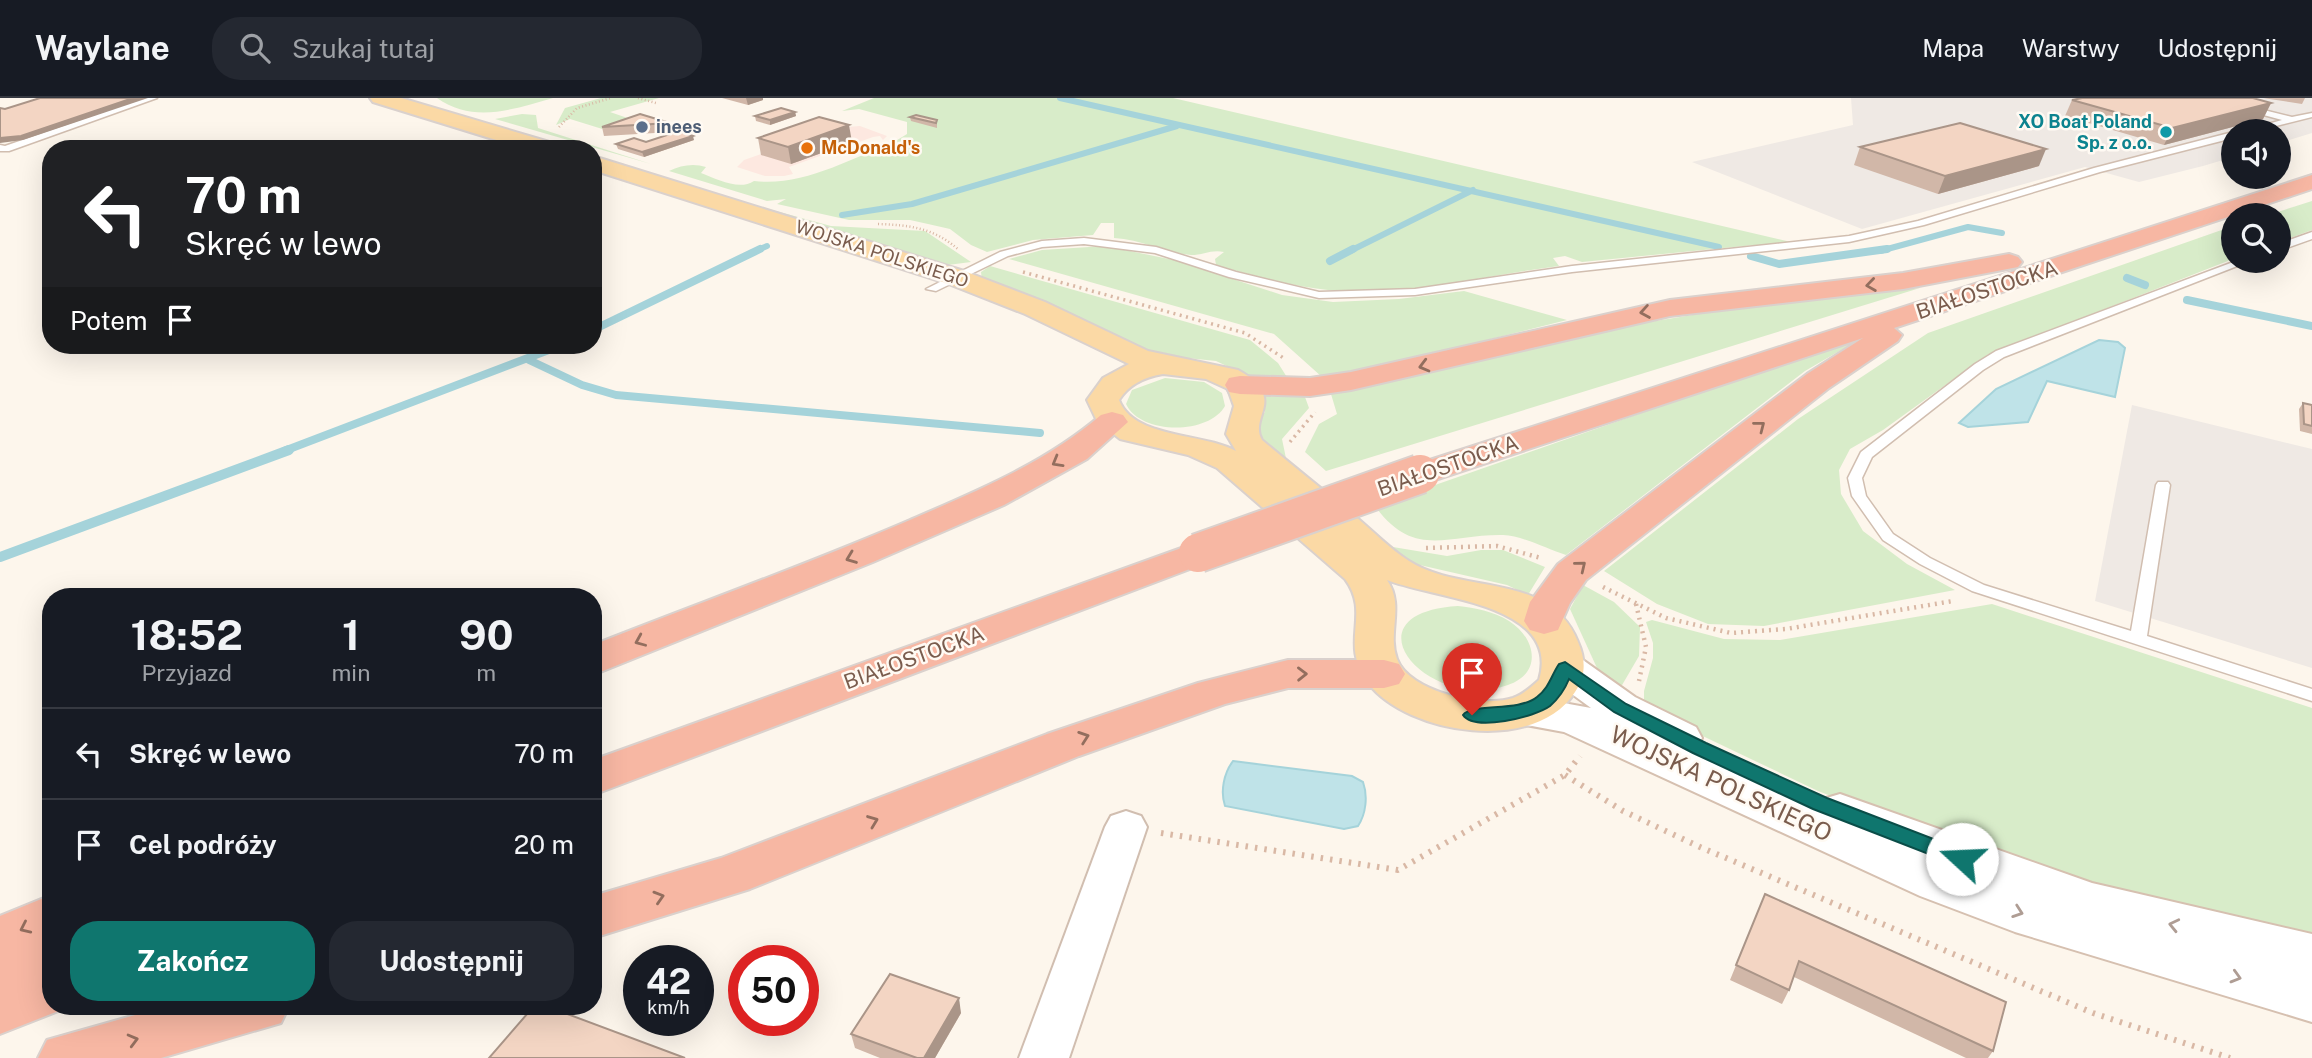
<!DOCTYPE html>
<html lang="pl">
<head>
<meta charset="utf-8">
<style>
	body { margin:0; font-family:"Public Sans",sans-serif; background:#242831; color:#f1f3f6; height:100vh; display:flex; flex-direction:column; font-size:26px; white-space:nowrap }
	* { box-sizing:border-box; margin:0 }
	p { font-size:23px; color:#9ea1a6 }
	.icon { flex:none; width:38px; height:38px; fill:none; stroke:currentColor; stroke-width:2; stroke-linecap:round; stroke-linejoin:round }
	.map { position:relative; flex:1; overflow:hidden }
	.panel { position:absolute; left:42px; top:490px; width:560px; height:427px; display:flex; flex-direction:column; background:#171b24; border-radius:28px; box-shadow:0 7px 28px #0002 }
	.panel>* { flex:none }
	.hud { position:absolute; left:42px; top:42px; width:560px; height:214px; border-radius:28px; box-shadow:0 7px 28px #0002; background:#202124; color:#fff; overflow:hidden }
	.tools { position:absolute; left:2221px; top:21px; display:grid; gap:14px }
	.tools a { display:grid; place-items:center; width:70px; height:70px; border-radius:50%; background:#171b24; box-shadow:0 7px 28px #0002; font-size:35px }
	.speed { position:absolute; left:623px; top:847px; display:flex; gap:14px; font-size:35px; font-weight:700; text-align:center }
	.speed>* { display:grid; place-content:center; width:91px; height:91px; border-radius:50%; background:#171b24; box-shadow:0 7px 28px #0002; line-height:1 }
	.speed small { font-size:18px; font-weight:400 }
	.speed .limit { border:10px solid #d22; background:#fff; color:#111 }
	.pin { position:absolute; display:grid; place-items:center; width:60px; height:60px; color:#fff; margin:-72px -30px; border-radius:50% 50% 50% 0; rotate:-45deg; box-shadow:0 0 7px #0007 }
	.pin .icon { rotate:45deg }
	.me { position:absolute; width:77px; margin:-38px; rotate:290deg; stroke-linejoin:round; filter:drop-shadow(0 0 5px #0008) }
	.turn { display:flex; align-items:center; gap:24px; height:147px; padding:0 28px; font-size:32px }
	.turn .icon { width:91px; height:91px; stroke-width:2.5 }
	.turn b { display:block; font-size:49px; line-height:60px }
	.then { display:flex; align-items:center; height:66px; padding:0 28px; background:#0003; gap:14px; font-size:26px }
	.eta { display:flex; justify-content:space-evenly; align-items:center; height:119px; text-align:center }
	.eta b { font-size:42px; font-weight:700; line-height:49px }
	.cta { display:flex; gap:14px; margin-top:auto; padding:14px 28px }
	.cta a { flex:1; height:80px; border-radius:28px; background:#0f766e; color:#fff; font-size:28px; font-weight:700; line-height:80px; text-align:center }
	.cta a+a { background:#242831; color:#f1f3f6 }
	ul { padding:0; list-style:none }
	li { display:flex; align-items:center; gap:21px; height:91px; padding:0 28px; border-top:2px solid #363941 }
	li div { flex:1 }
	li b { display:block; font-size:26px }
	li em { font-style:normal }
	header { display:flex; align-items:center; gap:42px; box-sizing:border-box; height:98px; padding:0 35px; background:#171b24; border-bottom:2px solid #363941 }
	header strong { font-size:33px }
	nav { display:flex; gap:38px; margin-inline-start:auto; font-size:24px }
	.search { width:490px; height:63px; background:#242831; display:flex; align-items:center; gap:18px; box-sizing:border-box; padding:0 24px; border-radius:28px; color:#9ea1a6; font-size:26px }
	.map>svg:first-child { display:block }
	.commercial { fill:#fde8e0 }
	.industrial { fill:#efe9e4 }
	.green { fill:#d8ecc9 }
	.water { fill:#bfe3e8; stroke:#a5d3da; stroke-width:2 }
	.lines { fill:none; stroke-linecap:round; stroke-linejoin:round }
	.stream-far2 { stroke:#a5d3da; stroke-width:6 }
	.stream-far1 { stroke:#a5d3da; stroke-width:8 }
	.stream { stroke:#a5d3da; stroke-width:10 }
	.lane-casing { stroke:#d1beb0; stroke-width:3 }
	.street-casing { stroke:#d1beb0; stroke-width:4 }
	.secondary-casing { stroke:#d6c0b0; stroke-width:4 }
	.primary-casing { stroke:#dad1cd; stroke-width:4 }
	.highway-casing { stroke:#dad1cd; stroke-width:4 }
	.path-far3 { stroke:#d9b8a5; stroke-width:2.5; stroke-dasharray:1 2.5; stroke-linecap:butt }
	.path-far2 { stroke:#d9b8a5; stroke-width:3.5; stroke-dasharray:2 4.5; stroke-linecap:butt }
	.path-far1 { stroke:#d9b8a5; stroke-width:4.5; stroke-dasharray:2 5; stroke-linecap:butt }
	.path { stroke:#d9b8a5; stroke-width:6; stroke-dasharray:2.5 7; stroke-linecap:butt }
	.lane { fill:#fff; fill-rule:evenodd }
	.street { fill:#fff; fill-rule:evenodd }
	.secondary { fill:#fff; fill-rule:evenodd }
	.primary { fill:#fbd9a5; fill-rule:evenodd }
	.highway { fill:#f7b7a3; fill-rule:evenodd }
	.highway-bridge-casing { stroke:#dad1cd; stroke-width:42; stroke-linecap:butt }
	.highway-bridge { stroke:#f7b7a3; stroke-width:38 }
	.wall { fill:#d1b7a8 }
	.shaded-wall { fill:#aa9588 }
	.building { fill:#f3d5c3; stroke:#aa9588; stroke-width:2 }
	.oneway { stroke:#936e5e }
	.oneway2 { stroke:#af9d94 }
	.route { fill:#0f766e; stroke:#0a4d48; stroke-width:2 }
	.service-dot { fill:#5c6f8a; stroke:#fffaf3; stroke-width:2.5 }
	.culture-dot { fill:#0f9aa8; stroke:#fffaf3; stroke-width:2.5 }
	.food-dot { fill:#e8710a; stroke:#fffaf3; stroke-width:2.5 }
	.labels { text-anchor:middle; stroke-width:5; stroke-linejoin:round; paint-order:stroke }
	.far-culture-label { font-size:18px; font-weight:bold; fill:#0d838f; stroke:#fffaf3; text-anchor:end }
	.far-service-label { font-size:18px; font-weight:bold; fill:#4e5e75; stroke:#fffaf3; text-anchor:start }
	.far-food-label { font-size:18px; font-weight:bold; fill:#c56008; stroke:#fffaf3; text-anchor:start }
	.far-street-label { font-size:18px; fill:#7a5c4d; stroke:#fffaf3 }
	.street-label { font-size:21px; fill:#7a5c4d; stroke:#fffaf3 }
	.near-street-label { font-size:24px; fill:#7a5c4d; stroke:#fffaf3 }
</style>
</head>
<body>
<header>
<strong>Waylane</strong>
<div class="search"><svg class="icon" aria-label="search" viewBox="0 0 24 24"><circle cx="10" cy="10" r="6"/><path d="M15 15l6 6"/></svg>Szukaj tutaj</div>
<nav><a>Mapa</a><a>Warstwy</a><a>Udostępnij</a></nav>
</header>
<div class="map">
<svg width="2312" height="960" viewBox="0 0 2312 960">
	<rect width="100%" height="100%" fill="#fdf6ec"/>
	<path class="commercial" d="M860,28L887,38L883,42L880,38L873,39L789,69L793,76L784,78H765L737,69L744,62L836,30Z"/>
	<g class="industrial">
		<path d="M1851,0H2312V35L2279,45L2278,33H2233V59L2203,68L2139,84L2085,69L1862,131L1692,64L1853,27Z"/>
		<path d="M2132,307L2312,351V570L2095,503Z"/>
	</g>
	<g class="green">
		<path d="M437,0H553C514,11 474,26 437,0Z"/>
		<path d="M601,0H659L610,14L642,25L612,34L570,21L556,27L565,10Z"/>
		<path d="M874,0H1173L1804,147H1754L1582,164L1565,158L1553,160L1559,168C1496,176 1432,192 1369,194C1316,195 1266,181 1216,167L1215,161L1224,154C1212,151 1203,157 1191,157C1165,155 1140,141 1114,140V125H1101L1093,137L1033,142L987,154L971,147L950,131L928,126L910,122H849L777,106L786,101L767,103L669,73C681,67 694,65 706,69L701,75C717,81 739,93 754,83C802,89 850,61 894,44L907,36V24L859,11L842,13Z"/>
		<path d="M522,16L536,17L538,30L651,66L495,21Z"/>
		<path d="M2312,103V132L2279,144L2278,117H2268Z"/>
		<path d="M765,110L831,128L925,133L971,164L940,168L761,114Z"/>
		<path d="M2233,128V161L1987,257L1883,332L1850,351L1839,372L1841,396L1863,433L1907,466L1955,492L1764,528L1708,526L1657,506L1604,473L1798,321L1928,235Z"/>
		<path d="M1105,148L1174,162L1282,197L1333,204L1399,201L1464,193L1567,222L1374,270L1322,279L1274,236L1009,161L1042,152Z"/>
		<path d="M990,168L1250,242L1278,265L1290,284L1246,277L1216,263L1149,256L982,183L981,174Z"/>
		<path d="M1920,190L1326,373L1305,354L1319,326L1337,316L1331,296L1606,231L1717,213Z"/>
		<path d="M1855,244L1805,273L1566,457C1547,451 1523,438 1503,437C1448,436 1414,462 1375,408L1776,268Z"/>
		<path d="M1165,280L1204,284L1222,295L1225,308C1209,337 1140,337 1126,306L1132,292Z"/>
		<path d="M1265,298L1305,299L1309,310L1282,341L1288,370L1259,343L1257,325L1265,314Z"/>
		<path d="M1387,448L1447,458L1481,452H1503L1545,469L1528,497L1507,487L1411,465Z"/>
		<path d="M1583,487L1614,504L1640,529L1639,558L1618,594L1597,570L1570,511Z"/>
		<path d="M1992,506L2312,610V845L2004,765L1818,693L1644,610V593L1653,560V545L1646,524L1652,522L1724,541L1780,542Z"/>
		<path d="M1458,508C1475,510 1493,513 1509,523C1536,540 1543,575 1508,587C1427,615 1342,515 1458,508Z"/>
	</g>
	<g class="water">
		<path d="M2099,242L2118,244L2125,250L2115,299L2047,283L2028,324L1968,329L1959,325L1996,291Z"/>
		<path d="M1233,663L1352,678L1363,684C1368,698 1366,716 1358,728L1344,731L1225,708C1220,693 1224,675 1233,663Z"/>
	</g>
	<g class="lines">
		<g class="stream-far2">
			<path d="M1060,0L1719,149"/>
			<path d="M842,117L912,106L1177,28"/>
			<path d="M756,153L767,148"/>
			<path d="M1350,153L1473,92"/>
			<path d="M1880,153L1968,129L2002,135"/>
		</g>
		<g class="stream-far1">
			<path d="M1751,158L1779,166L1887,151"/>
			<path d="M1330,163L1353,151"/>
			<path d="M2127,180L2145,187"/>
			<path d="M2187,202L2312,228"/>
			<path d="M593,232L760,151"/>
			<path d="M529,262L582,287L616,297L1040,335"/>
			<path d="M284,353L562,247"/>
		</g>
		<path class="stream" d="M0,459L289,352"/>
		<g class="lane-casing">
			<g id="lane">
				<path d="M145,0H157L9,53H0V47L5,48Z"/>
				<path d="M2201,0H2215L2292,19L2312,15V19L2256,33H2243L2282,22Z"/>
				<path d="M2233,34V40L2100,74L1924,127L1849,144L1572,174L1415,197L1319,200L1229,179L1155,155L1084,146L1042,149L1008,158L936,193L926,191L1000,154L1042,143L1084,140L1156,149L1236,174L1319,194L1415,191L1572,168L1849,138L1918,123L2094,70Z"/>
				<path d="M2312,134V141L2278,153V146Z"/>
				<path d="M2236,163H2250L2004,259L1983,272L1872,359L1862,380L1866,398L1893,436L1930,460L1984,487L2131,533L2156,387L2158,384H2168L2170,387L2147,538L2312,591V603L1972,493L1920,466L1883,442L1852,398L1848,380L1861,354L1975,266L1996,253Z"/>
			</g>
		</g>
		<g class="street-casing">
			<path id="street" d="M1126,713L1141,718L1147,729L1069,960H1019L1105,729L1111,718Z"/>
		</g>
		<g class="secondary-casing">
			<path id="secondary" d="M1565,556L1580,560L1635,599L1696,629L1702,640L1696,651L1689,653L1818,710L1823,701L1840,696L2092,785L2312,836V924L2015,834L1920,798L1564,634L1510,624L1503,613L1510,602L1525,598L1591,610L1550,580L1544,570L1550,560Z"/>
		</g>
		<g class="primary-casing">
			<g id="primary">
				<path d="M370,0H401L556,46L559,51H525L373,4Z"/>
				<path d="M593,58L964,173L1045,204L1148,253L1238,272C1289,300 1248,319 1262,342C1293,368 1325,393 1356,419C1374,434 1390,451 1409,463C1462,497 1550,473 1578,544C1586,562 1586,578 1575,594C1537,656 1408,637 1368,585C1338,544 1372,517 1345,481L1217,370L1188,357L1120,341L1097,323L1087,302L1103,280L1129,266L1025,216L946,185L593,72ZM1163,276L1206,281L1228,291L1234,308L1226,336L1236,353C1201,334 1134,341 1119,302C1129,286 1145,279 1163,276ZM1387,482C1434,501 1562,505 1539,582C1531,589 1524,596 1513,600C1483,610 1409,594 1397,561C1387,534 1405,508 1387,482Z"/>
			</g>
		</g>
		<g class="highway-casing">
			<g id="highway">
				<path d="M2312,77V91L1894,230L1902,237L1898,243L1829,290L1586,482L1570,505L1558,532L1544,536L1530,532L1524,523L1530,504L1558,466L1807,276L1863,240L1432,383L1420,386L1408,383L1403,376L1408,369Z"/>
				<path d="M2009,156L2018,159L2022,164L2018,169L1903,191L1670,218L1351,292L1310,298L1240,296L1229,294L1225,287L1229,280L1240,278L1310,280L1351,274L1670,202L1903,175Z"/>
				<path d="M1112,314L1123,317L1128,324L1087,361L1004,407L873,464L593,577V547C699,505 806,467 910,422C977,393 1045,365 1101,317Z"/>
				<path d="M1198,444L1211,447L1217,455L1211,463L593,697V662Z"/>
				<path d="M1288,562H1384L1399,566L1405,576L1399,586L1384,590H1288L1225,606L1079,658L750,791L593,840V798L721,760L1047,636L1198,585Z"/>
				<path d="M51,797V908H71L0,936V818Z"/>
				<path d="M167,908H289L281,925L161,960H38L47,942Z"/>
			</g>
		</g>
		<g class="path-far3">
			<path d="M638,0L656,5"/>
			<path d="M559,29L577,10L611,0"/>
			<path d="M878,126C910,127 934,130 959,152"/>
		</g>
		<g class="path-far2">
			<path d="M1023,174L1245,235L1285,261"/>
			<path d="M1290,344L1315,314"/>
		</g>
		<g class="path-far1">
			<path d="M1426,450L1497,448L1541,460"/>
			<path d="M1603,489L1666,520L1731,535L1786,531L1953,503"/>
			<path d="M1636,506L1646,549L1639,583"/>
		</g>
		<g class="path">
			<path d="M1565,677L1623,713L1700,749L2093,915L2230,960"/>
			<path d="M1161,735L1398,772L1565,677L1580,658"/>
		</g>
		<use href="#lane" class="lane"/>
		<use href="#street" class="street"/>
		<use href="#secondary" class="secondary"/>
		<use href="#primary" class="primary"/>
		<use href="#highway" class="highway"/>
		<g class="highway-bridge-casing">
			<path id="highway-bridge" d="M1198,455L1420,376"/>
		</g>
		<use href="#highway-bridge" class="highway-bridge"/>
	</g>
	<g class="wall">
		<path d="M722,0H763V2L748,7Z"/>
		<path d="M2263,0H2305L2302,6Z"/>
		<path d="M2072,2L2271,5L2263,21L2164,47L2065,18Z"/>
		<path d="M795,14L796,18L770,27L756,23L755,18Z"/>
		<path d="M910,19L937,22V30L911,23Z"/>
		<path d="M670,25L672,34L604,38L602,29Z"/>
		<path d="M758,40L852,44L791,66L761,57Z"/>
		<path d="M694,42L644,59L618,51L616,46Z"/>
		<path d="M1860,49L2039,68L1938,96L1854,67Z"/>
		<path d="M2303,305L2312,307V336L2300,333L2299,311Z"/>
		<path d="M1759,811L1993,953L1988,960H1966L1794,879L1789,892L1782,906L1730,882Z"/>
		<path d="M961,915L935,960H880L855,950L851,936Z"/>
	</g>
	<g class="shaded-wall">
		<path d="M133,0H148L23,42L0,45V40Z"/>
		<path d="M746,0H763V2L748,7Z"/>
		<path d="M2271,5L2263,21L2164,47L2172,30Z"/>
		<path d="M795,14L796,18L770,27V22Z"/>
		<path d="M849,27L852,44L791,66L788,49Z"/>
		<path d="M693,38L694,42L644,59L642,54Z"/>
		<path d="M2046,51L2039,68L1938,96L1945,78Z"/>
		<path d="M959,900L961,915L935,960H924Z"/>
	</g>
	<g class="building">
		<path d="M40,0H133L21,38L0,40V10L5,11Z"/>
		<path d="M2082,0H2253L2271,5L2172,30L2072,2Z"/>
		<path d="M781,10L795,14L770,22L755,18Z"/>
		<path d="M640,16L670,25L602,29Z"/>
		<path d="M916,17L937,22L936,25L910,19Z"/>
		<path d="M819,19L849,27L788,49L758,40Z"/>
		<path d="M1960,25L2046,51L1945,78L1860,49Z"/>
		<path d="M679,33L693,38L642,54L616,46L634,40L646,44Z"/>
		<path d="M2303,305L2312,307V328L2304,326Z"/>
		<path d="M1765,796L2006,904L1993,953L1799,863L1789,892L1736,867Z"/>
		<path d="M890,876L959,900L924,960H917L851,936Z"/>
		<path d="M534,908H546L685,960H489Z"/>
	</g>
	<defs><path id="oneway-chevron" d="M-2-3.5L2.5 0L-2 3.5" fill="none" stroke-width="1.6" stroke-linecap="round" stroke-linejoin="round" transform="scale(1.75)"/></defs>
	<g class="oneway">
		<use href="#oneway-chevron" transform="translate(1871 187) rotate(172)"/>
		<use href="#oneway-chevron" transform="translate(1645 214) rotate(170)"/>
		<use href="#oneway-chevron" transform="translate(1424 268) rotate(165)"/>
		<use href="#oneway-chevron" transform="translate(1760 328) rotate(-38)"/>
		<use href="#oneway-chevron" transform="translate(1057 364) rotate(150)"/>
		<use href="#oneway-chevron" transform="translate(851 460) rotate(159)"/>
		<use href="#oneway-chevron" transform="translate(1581 468) rotate(-39)"/>
		<use href="#oneway-chevron" transform="translate(640 543) rotate(157)"/>
		<use href="#oneway-chevron" transform="translate(1302 576) rotate(-1)"/>
		<use href="#oneway-chevron" transform="translate(1084 639) rotate(-19)"/>
		<use href="#oneway-chevron" transform="translate(873 723) rotate(-21)"/>
		<use href="#oneway-chevron" transform="translate(659 799) rotate(-17)"/>
		<use href="#oneway-chevron" transform="translate(25 830) rotate(155)"/>
		<use href="#oneway-chevron" transform="translate(133 942) rotate(-15)"/>
	</g>
	<g class="oneway2">
		<use href="#oneway-chevron" transform="translate(2018 814) rotate(19)"/>
		<use href="#oneway-chevron" transform="translate(2174 827) rotate(-167)"/>
		<use href="#oneway-chevron" transform="translate(2236 879) rotate(16)"/>
	</g>
	<path class="route" d="M1565,564L1626,606L1706,645L1827,700L1970,755L1973,761L1970,767L1962,769L1813,711L1693,655L1614,614L1569,581C1565,591 1558,601 1550,608C1535,619 1474,634 1463,617C1471,605 1519,614 1537,599C1549,590 1551,578 1559,566Z"/>
	<circle class="service-dot" cx="642" cy="29" r="7"/>
	<circle class="culture-dot" cx="2166" cy="34" r="7"/>
	<circle class="food-dot" cx="807" cy="50" r="7"/>
	<g class="labels">
		<g class="far-culture-label">
			<text x="2152" y="30">XO Boat Poland<tspan x="2152" dy="21">Sp. z o.o.</tspan></text>
		</g>
		<g class="far-service-label">
			<text x="656" y="35">inees</text>
		</g>
		<g class="far-food-label">
			<text x="821" y="56">McDonald's</text>
		</g>
		<g class="far-street-label">
			<text transform="translate(882 156) rotate(18)" y="6">WOJSKA POLSKIEGO</text>
		</g>
		<g class="street-label">
			<text transform="translate(1987 192) rotate(-18)" y="7">BIAŁOSTOCKA</text>
			<text transform="translate(1448 368) rotate(-19)" y="7">BIAŁOSTOCKA</text>
			<text transform="translate(914 560) rotate(-20)" y="7">BIAŁOSTOCKA</text>
		</g>
		<g class="near-street-label">
			<text transform="translate(1721 686) rotate(25)" y="8">WOJSKA POLSKIEGO</text>
		</g>
	</g>
</svg>
<div class="tools">
<a><svg class="icon" aria-label="sound" viewBox="0 0 24 24"><path d="M4 9h4l5-4v14l-5-4H4zM17 9q2 3 0 6"/></svg></a>
<a><svg class="icon" aria-label="search" viewBox="0 0 24 24"><circle cx="10" cy="10" r="6"/><path d="M15 15l6 6"/></svg></a>
</div>
<div class="speed"><div>42<small>km/h</small></div><div class="limit">50</div></div>
<div class="pin" style="left:1472px;top:617px;background:#d93025"><svg class="icon" aria-label="arrive" viewBox="0 0 24 24"><path d="M6 21V4h12l-3 4 3 4H6"/></svg></div>
<svg class="me" style="left:1962px;top:761px" viewBox="-20 -20 40 40"><circle r="19" fill="#fff"/><path d="M0-13L10 11 0 6-10 11z" fill="#0f766e"/></svg>
<div class="hud">
<div class="turn"><svg class="icon" aria-label="left" viewBox="0 0 24 24"><path d="M17 20v-9H6M10 6l-5 5 5 5"/></svg><div><b>70 m</b>Skręć w lewo</div></div>
<div class="then">Potem<svg class="icon" aria-label="arrive" viewBox="0 0 24 24"><path d="M6 21V4h12l-3 4 3 4H6"/></svg></div>
</div>
<section class="panel">
<div class="eta">
<div><b>18:52</b><p>Przyjazd</p></div>
<div><b>1</b><p>min</p></div>
<div><b>90</b><p>m</p></div>
</div>
<ul>
<li><svg class="icon" aria-label="left" viewBox="0 0 24 24"><path d="M17 20v-9H6M10 6l-5 5 5 5"/></svg><div><b>Skręć w lewo</b></div><em>70 m</em></li>
<li><svg class="icon" aria-label="arrive" viewBox="0 0 24 24"><path d="M6 21V4h12l-3 4 3 4H6"/></svg><div><b>Cel podróży</b></div><em>20 m</em></li>
</ul>
<div class="cta"><a>Zakończ</a><a>Udostępnij</a></div>
</section>
</div>
</body>
</html>
